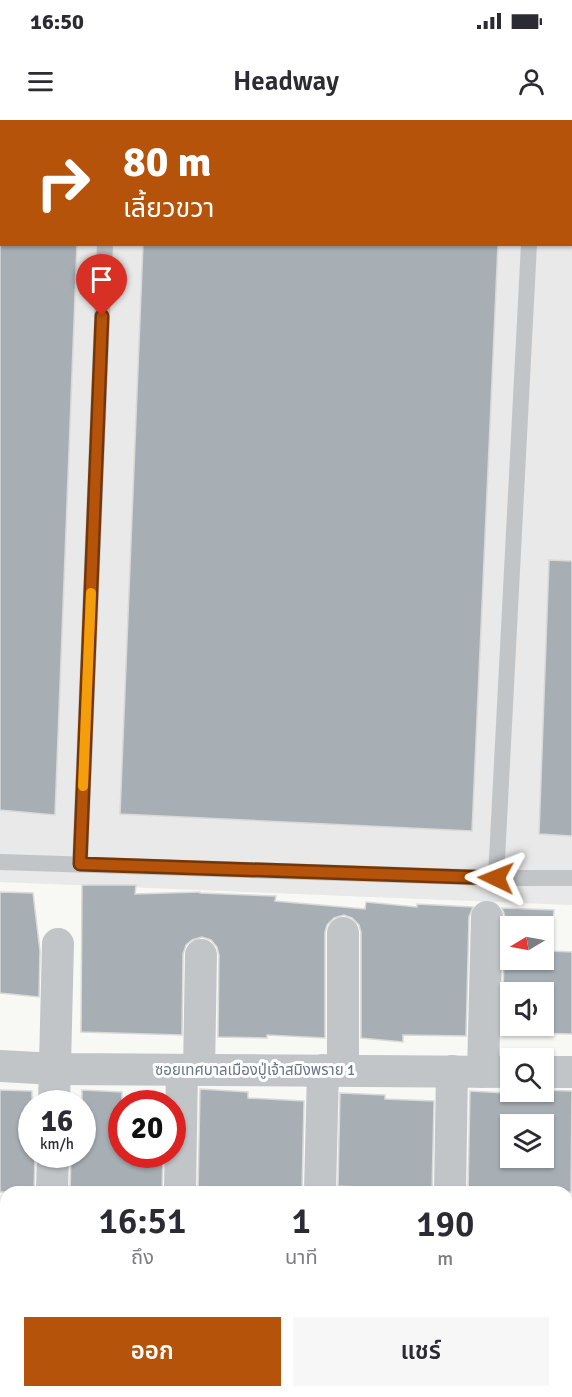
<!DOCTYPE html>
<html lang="th">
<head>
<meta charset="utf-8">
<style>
	body { margin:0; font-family:Signika,"Noto Sans Thai",sans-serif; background:#f7f7f7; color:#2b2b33; height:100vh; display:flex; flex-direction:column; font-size:22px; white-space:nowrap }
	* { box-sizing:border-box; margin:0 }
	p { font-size:20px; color:#7c7c81 }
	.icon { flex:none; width:33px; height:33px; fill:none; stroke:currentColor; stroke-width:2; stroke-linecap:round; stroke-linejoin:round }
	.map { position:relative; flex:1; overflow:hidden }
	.sheet { position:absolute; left:0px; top:1066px; width:573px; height:212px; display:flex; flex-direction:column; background:#fff; border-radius:18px 18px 0 0; box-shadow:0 2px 4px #0004 }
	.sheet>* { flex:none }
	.guide { position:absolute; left:0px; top:0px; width:573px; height:126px; box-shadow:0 2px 4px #0004; background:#b45309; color:#fff; overflow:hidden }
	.needle { width:39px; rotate:260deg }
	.buttons { position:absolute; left:500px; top:796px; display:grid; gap:12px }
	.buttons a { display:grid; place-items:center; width:54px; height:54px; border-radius:0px; background:#fff; box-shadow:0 2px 4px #0004; font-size:30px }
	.speed { position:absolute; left:18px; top:970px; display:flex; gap:12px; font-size:30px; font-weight:700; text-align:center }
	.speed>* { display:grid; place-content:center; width:78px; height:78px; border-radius:50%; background:#fff; box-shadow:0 2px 4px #0004; line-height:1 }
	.speed small { font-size:15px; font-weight:400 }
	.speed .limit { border:9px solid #d22; background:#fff; color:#111 }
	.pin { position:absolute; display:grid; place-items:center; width:51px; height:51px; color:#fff; margin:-62px -26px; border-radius:50% 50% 50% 0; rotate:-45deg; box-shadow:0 0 6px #0007 }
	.pin .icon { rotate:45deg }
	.me { position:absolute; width:66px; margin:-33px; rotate:272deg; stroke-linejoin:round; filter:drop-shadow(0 0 4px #0008) }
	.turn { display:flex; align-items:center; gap:21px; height:126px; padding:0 24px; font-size:27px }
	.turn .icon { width:78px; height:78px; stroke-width:2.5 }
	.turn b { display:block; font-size:42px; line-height:51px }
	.eta { display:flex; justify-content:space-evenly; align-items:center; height:102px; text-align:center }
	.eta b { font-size:36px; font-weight:600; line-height:42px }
	.primary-button { display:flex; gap:12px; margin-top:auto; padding:12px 24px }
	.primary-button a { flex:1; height:69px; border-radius:0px; background:#b45309; color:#fff; font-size:24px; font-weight:600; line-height:69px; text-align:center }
	.primary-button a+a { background:#f7f7f7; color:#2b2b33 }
	.status { display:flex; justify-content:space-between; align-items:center; height:42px; padding:0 30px; background:#fff; direction:ltr }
	.status svg { height:16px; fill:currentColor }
	header { display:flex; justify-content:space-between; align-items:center; height:78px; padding:0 24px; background:#fff; font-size:27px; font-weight:600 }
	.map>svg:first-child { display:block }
	.built { fill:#e8e9e8; fill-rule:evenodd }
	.building { fill:#a7afb5; stroke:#d9d9d7; stroke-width:1.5; fill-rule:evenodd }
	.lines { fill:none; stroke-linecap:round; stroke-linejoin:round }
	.service { stroke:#c1c5c8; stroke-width:16 }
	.minor { stroke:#c1c5c8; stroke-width:32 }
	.route-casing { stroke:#753606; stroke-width:15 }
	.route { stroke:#b45309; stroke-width:10 }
	.slow { stroke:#f59e0b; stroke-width:10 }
	.labels { text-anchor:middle; stroke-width:6; stroke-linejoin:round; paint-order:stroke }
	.street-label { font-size:15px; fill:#687785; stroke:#fff }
</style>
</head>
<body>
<div class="status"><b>16:50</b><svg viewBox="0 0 49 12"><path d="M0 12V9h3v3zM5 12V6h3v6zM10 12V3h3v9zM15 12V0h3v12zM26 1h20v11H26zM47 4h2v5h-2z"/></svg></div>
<header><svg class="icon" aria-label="menu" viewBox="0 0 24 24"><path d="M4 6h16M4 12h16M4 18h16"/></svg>Headway<svg class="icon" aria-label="person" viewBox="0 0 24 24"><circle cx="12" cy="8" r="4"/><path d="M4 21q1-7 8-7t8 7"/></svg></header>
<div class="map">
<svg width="572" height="1277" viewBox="0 0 572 1277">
	<rect width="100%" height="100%" fill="#f8f8f5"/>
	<path class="built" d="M0,0H572V785L0,762ZM2,2H572V124H2Z"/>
	<g class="building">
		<path d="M0,124H77L55,695L0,690Z"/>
		<path d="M143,124H498L472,711L120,694Z"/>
		<path d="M549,440L572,441V716L539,714Z"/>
		<path d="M82,765H136L135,774L200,772V773L276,776L275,781L365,789L366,782L417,787V784L473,787L469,797L466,916L403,915V922L361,918V812L359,805L352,798L344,795L334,798L327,805L325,812V918L267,915V918L218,917L219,835L217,827L211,820L202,817L192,820L186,825L183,834L182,915L81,912Z"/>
		<path d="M0,772L33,773L40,831L39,877L0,873Z"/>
		<path d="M502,788L554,790L551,831L572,832V914L502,912L505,797ZM510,807H543V840H510ZM510,873H543V906H510Z"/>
		<path d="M200,969L248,972V978L304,981L302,1072H198Z"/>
		<path d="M0,970L32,971V1035H35L34,1072H0Z"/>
		<path d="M82,970L122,972V1035H163L162,1072H70L71,1035H82Z"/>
		<path d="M543,970L572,971L571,1072H468L470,971L523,974V972H543ZM510,1005H543V1038H510Z"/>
		<path d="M340,973L385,975V979L434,981L432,1072H390L391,1069L338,1066Z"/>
	</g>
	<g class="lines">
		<g class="service">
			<path d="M0,14H2"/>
			<path d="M0,742L496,758H572"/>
			<path d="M80,744L105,124"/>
			<path d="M496,758L529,124"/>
		</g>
		<g class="minor">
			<path d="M0,946L55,949L510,952"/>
			<path d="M199,950L201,835"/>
			<path d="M343,950V813"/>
			<path d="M483,952L487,797"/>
			<path d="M543,952H572"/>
			<path d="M54,984L58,824"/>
			<path d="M52,1072L53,1035"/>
			<path d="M180,1072L182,950"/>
			<path d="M320,1072L323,950"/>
			<path d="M450,1072L452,951"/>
			<path d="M175,1277L176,1272"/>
		</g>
	</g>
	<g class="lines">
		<g class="route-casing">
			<path id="route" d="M102,196L80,744L496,758"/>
		</g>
		<use href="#route" class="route"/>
		<path class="slow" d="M83,666L91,473"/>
	</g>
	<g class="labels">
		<g class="street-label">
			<text x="255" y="955">ซอยเทศบาลเมืองปู่เจ้าสมิงพราย 1</text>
		</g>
	</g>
</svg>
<div class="buttons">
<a><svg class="needle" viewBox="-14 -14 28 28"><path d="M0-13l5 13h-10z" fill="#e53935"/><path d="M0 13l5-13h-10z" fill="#7c7c81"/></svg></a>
<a><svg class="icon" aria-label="sound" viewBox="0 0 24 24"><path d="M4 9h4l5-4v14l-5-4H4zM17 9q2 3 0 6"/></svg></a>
<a><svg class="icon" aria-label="search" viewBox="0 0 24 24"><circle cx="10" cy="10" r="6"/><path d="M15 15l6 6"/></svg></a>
<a><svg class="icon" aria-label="layers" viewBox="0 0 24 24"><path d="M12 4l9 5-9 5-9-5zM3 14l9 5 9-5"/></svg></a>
</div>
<div class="speed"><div>16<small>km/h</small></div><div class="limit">20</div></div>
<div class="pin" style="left:102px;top:196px;background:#d93025"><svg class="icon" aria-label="arrive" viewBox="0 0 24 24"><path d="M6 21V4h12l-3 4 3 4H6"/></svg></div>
<svg class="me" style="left:496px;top:758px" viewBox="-20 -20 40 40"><path d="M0-17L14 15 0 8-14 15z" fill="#b45309" stroke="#fff" stroke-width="4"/></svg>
<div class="guide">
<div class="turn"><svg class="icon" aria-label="right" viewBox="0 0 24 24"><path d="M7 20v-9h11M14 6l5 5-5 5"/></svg><div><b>80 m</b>เลี้ยวขวา</div></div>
</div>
<section class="sheet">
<div class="eta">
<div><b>16:51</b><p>ถึง</p></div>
<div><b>1</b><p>นาที</p></div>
<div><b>190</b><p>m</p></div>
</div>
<div class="primary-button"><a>ออก</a><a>แชร์</a></div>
</section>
</div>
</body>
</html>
